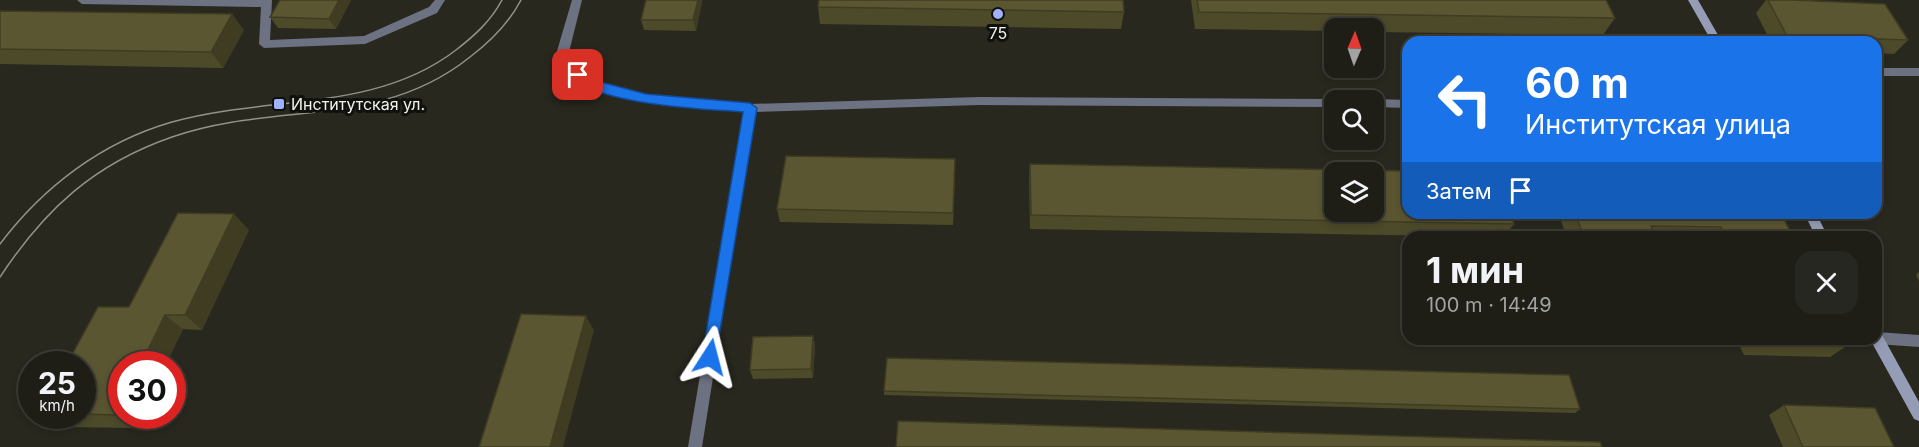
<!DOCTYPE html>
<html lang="ru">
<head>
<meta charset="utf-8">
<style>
	body { margin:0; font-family:Inter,sans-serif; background:#262720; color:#f1f3f6; height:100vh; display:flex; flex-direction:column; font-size:22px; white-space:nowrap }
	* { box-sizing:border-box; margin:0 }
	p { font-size:20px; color:#a1a2a1 }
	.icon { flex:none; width:33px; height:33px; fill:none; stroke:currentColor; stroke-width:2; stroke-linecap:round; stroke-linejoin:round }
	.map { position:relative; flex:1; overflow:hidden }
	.side { position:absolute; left:1402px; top:231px; width:480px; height:114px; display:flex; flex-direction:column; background:#1e1e17; border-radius:18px; box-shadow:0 3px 9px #0003,0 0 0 2px #3c3c36 }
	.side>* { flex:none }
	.banner { position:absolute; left:1402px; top:36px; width:480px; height:183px; border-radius:18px; box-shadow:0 3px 9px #0003,0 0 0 2px #3c3c36; background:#1a73e8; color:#fff; overflow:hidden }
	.needle { width:39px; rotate:2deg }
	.fabs { position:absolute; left:1324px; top:18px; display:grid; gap:12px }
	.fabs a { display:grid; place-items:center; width:60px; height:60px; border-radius:12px; background:#1e1e17; box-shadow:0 3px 9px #0003,0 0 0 2px #3c3c36; font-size:30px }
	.speed { position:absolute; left:18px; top:351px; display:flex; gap:12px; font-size:30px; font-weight:700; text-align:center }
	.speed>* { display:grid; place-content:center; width:78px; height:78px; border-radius:50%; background:#1e1e17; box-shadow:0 3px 9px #0003,0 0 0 2px #3c3c36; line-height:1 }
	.speed small { font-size:15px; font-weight:400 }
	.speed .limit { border:9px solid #d22; background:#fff; color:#111 }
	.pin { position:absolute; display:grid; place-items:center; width:51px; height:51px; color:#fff; margin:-26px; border-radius:12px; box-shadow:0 3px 9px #0006 }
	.me { position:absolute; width:66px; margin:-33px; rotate:9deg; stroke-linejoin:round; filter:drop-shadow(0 0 4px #0008) }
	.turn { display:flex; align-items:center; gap:21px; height:126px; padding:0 24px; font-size:27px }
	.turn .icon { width:78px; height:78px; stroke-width:2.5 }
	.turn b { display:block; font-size:42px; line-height:51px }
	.then { display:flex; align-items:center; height:57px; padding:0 24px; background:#0003; gap:12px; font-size:22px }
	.round { display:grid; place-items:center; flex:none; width:63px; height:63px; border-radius:18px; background:#262720 }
	.overview { display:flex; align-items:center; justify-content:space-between; height:102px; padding:0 24px }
	h1 { font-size:36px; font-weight:700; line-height:45px }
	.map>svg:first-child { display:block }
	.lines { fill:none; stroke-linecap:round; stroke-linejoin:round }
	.service { fill:#6d7282; fill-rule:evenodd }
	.minor { fill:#6d7282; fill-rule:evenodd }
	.secondary { fill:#959db6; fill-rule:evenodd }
	.tram { stroke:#92928a; stroke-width:1.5 }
	.wall { fill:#4d4a2a }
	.shaded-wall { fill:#3f3c22 }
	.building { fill:#5a5631; stroke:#3f3c22; stroke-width:1.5; fill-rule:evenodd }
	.route { fill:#1a73e8; stroke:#114b97; stroke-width:1.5 }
	.poi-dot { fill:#9fb3fd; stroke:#10100c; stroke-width:2 }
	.labels { text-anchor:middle; stroke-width:6; stroke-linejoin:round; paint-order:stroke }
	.poi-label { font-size:16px; fill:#f3f3ed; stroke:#10100c }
</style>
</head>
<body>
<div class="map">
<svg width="1919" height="447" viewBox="0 0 1919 447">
	<rect width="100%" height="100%" fill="#28281f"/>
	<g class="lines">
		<g class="service">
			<path d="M77,0H272L270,40L364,36L429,7L435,0H445L437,13L365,44L264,48L259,44L261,7L82,4Z"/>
			<path d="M1877,332L1919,335V347L1877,344L1871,339H1876Z"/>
		</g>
		<g class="minor">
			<path d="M572,0H582L567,60L596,82L646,94L750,104L979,97L1335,99L1339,100H1335V107L979,105L755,112L702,447H688L744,112C691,107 590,106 556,61L557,51Z"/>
			<rect x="1876" y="68" width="43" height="8"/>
			<path d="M1374,99L1408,100V108L1374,107V100H1370Z"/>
		</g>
		<g class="secondary">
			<path d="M1688,0H1698L1722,42H1712Z"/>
			<path d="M1804,213H1816L1828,237H1816Z"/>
			<path d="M1876,332L1881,333L1919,402V421L1914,419L1871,341L1870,339H1876Z"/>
		</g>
		<g class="tram">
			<path d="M0,244C43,187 102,142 172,122C267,95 374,113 456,50C474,36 491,21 502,0"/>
			<path d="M0,277C45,209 94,164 172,137C275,101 379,130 470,57C491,41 509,23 521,0"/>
		</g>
	</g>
	<g class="wall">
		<path d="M351,0L336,29L278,28L270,17Z"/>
		<path d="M1191,0H1606L1615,18L1603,35L1374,32V28H1335V31L1195,29Z"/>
		<path d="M1766,0H1793L1908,40L1894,54L1876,53V42H1771L1756,13Z"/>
		<path d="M702,2L696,31L644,30L641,20Z"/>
		<path d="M818,7L1124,12L1121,29L820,24Z"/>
		<path d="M0,11L244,30L223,68L0,64Z"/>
		<path d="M1030,164L1514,224L1504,237L1030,229L1029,178Z"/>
		<path d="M955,172L953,225L780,222L777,209Z"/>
		<path d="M1558,213H1781L1793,237H1567Z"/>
		<path d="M249,230L202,330L183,329L135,428L62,427L43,416H82V364L129,307Z"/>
		<path d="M1919,272V281L1916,275Z"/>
		<path d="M813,336L815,345L813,378L753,379L750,370Z"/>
		<path d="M1736,339H1845L1848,345L1830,357L1744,355Z"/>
		<path d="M884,391L1580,409L1575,413L884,395Z"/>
		<path d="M1784,405L1894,447H1783L1769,415Z"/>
	</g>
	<g class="shaded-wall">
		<path d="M339,0H351L336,29L329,19Z"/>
		<path d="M698,0H702V2L696,31L693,20Z"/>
		<path d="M232,14L244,30L223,68L211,52Z"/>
		<path d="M234,214L249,230L202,330L185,315Z"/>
		<path d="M165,315L183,329L166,364H141Z"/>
		<path d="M586,316L594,330L563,447H550Z"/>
		<path d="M813,336L815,345L813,378L811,369Z"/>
		<path d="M122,403V416H141L135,428L116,415Z"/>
	</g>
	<g class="building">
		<path d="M280,0H339L329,19L270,17Z"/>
		<path d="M646,0H698L693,20H641Z"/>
		<path d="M819,0H1123L1124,12L818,7Z"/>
		<path d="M1197,0H1606L1615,18L1199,12Z"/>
		<path d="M1768,0H1793L1885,4L1908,40L1787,36Z"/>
		<path d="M0,11L232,14L211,52L0,49Z"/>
		<path d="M786,156L955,159L953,213L777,209Z"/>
		<path d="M1030,164L1408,171V213H1511L1514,224L1031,215ZM1335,172H1374V212H1335Z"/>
		<path d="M178,213L234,214L185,315H165L141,364H122V403L116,415L82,414V364H67L98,307H129Z"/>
		<path d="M1575,213H1781L1793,237H1725L1721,227L1651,226L1655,236L1583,234Z"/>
		<path d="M521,314L586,316L550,447H479Z"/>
		<path d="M813,336L811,369L750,370L753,337Z"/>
		<path d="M1758,339H1845L1848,345L1759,343Z"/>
		<path d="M887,358L1569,375L1580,409L884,391Z"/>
		<path d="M1784,405L1875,408L1894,447H1803Z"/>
		<path d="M898,421L1600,442L1602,447H896Z"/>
	</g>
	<path class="route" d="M578,70L597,81L646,94L750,103L757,108L715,361H705L702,357L743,112C707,109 593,105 572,75Z"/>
	<g class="poi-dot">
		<circle cx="998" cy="14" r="6"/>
		<rect x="273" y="98" width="12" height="12" rx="3"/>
	</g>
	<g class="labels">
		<g class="poi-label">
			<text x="998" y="39">75</text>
			<text x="291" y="110" text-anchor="start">Институтская ул.</text>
		</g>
	</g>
</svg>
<div class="fabs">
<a><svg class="needle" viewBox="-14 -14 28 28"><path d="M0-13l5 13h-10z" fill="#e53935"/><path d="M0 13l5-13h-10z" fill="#a1a2a1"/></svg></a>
<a><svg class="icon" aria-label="search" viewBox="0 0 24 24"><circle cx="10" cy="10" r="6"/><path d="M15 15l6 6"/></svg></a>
<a><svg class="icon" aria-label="layers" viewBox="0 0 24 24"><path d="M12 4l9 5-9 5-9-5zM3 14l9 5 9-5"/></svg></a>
</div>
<div class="speed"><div>25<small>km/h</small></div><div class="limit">30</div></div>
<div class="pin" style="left:578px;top:75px;background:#d93025"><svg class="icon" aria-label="arrive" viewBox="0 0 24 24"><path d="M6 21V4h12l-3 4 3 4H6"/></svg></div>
<svg class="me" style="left:710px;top:357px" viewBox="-20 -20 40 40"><path d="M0-17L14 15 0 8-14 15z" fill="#1a73e8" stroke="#fff" stroke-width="4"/></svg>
<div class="banner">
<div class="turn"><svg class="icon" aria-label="left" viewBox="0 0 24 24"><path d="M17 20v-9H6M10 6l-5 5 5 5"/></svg><div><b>60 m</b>Институтская улица</div></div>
<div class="then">Затем<svg class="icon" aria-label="arrive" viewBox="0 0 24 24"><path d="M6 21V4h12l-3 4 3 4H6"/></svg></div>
</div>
<section class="side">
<div class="overview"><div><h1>1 мин</h1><p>100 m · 14:49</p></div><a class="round"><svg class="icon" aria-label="close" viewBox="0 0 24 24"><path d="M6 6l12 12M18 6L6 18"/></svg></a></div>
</section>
</div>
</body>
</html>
